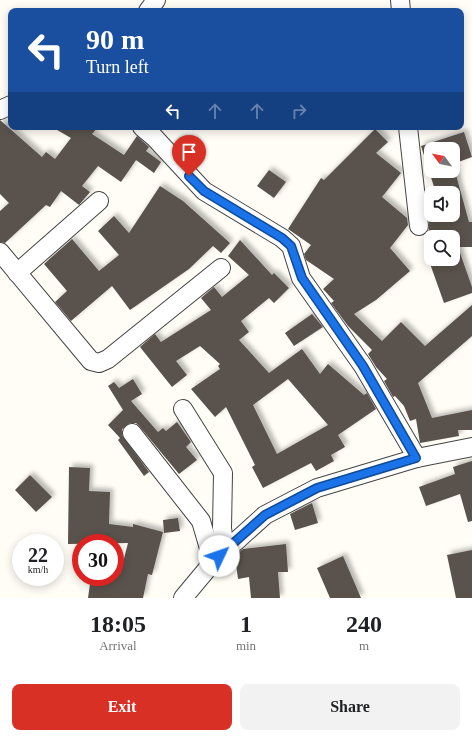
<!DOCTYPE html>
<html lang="en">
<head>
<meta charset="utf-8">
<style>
	body { margin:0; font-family:"Times New Roman",serif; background:#f2f2f2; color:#202124; height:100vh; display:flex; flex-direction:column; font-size:15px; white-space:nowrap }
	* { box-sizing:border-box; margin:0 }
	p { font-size:13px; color:#757577 }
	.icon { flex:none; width:22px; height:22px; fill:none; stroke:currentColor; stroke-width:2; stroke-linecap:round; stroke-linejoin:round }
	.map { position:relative; height:598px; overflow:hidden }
	.side { display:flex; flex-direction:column; background:#fff; flex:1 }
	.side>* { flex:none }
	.banner { position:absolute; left:8px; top:8px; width:456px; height:122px; border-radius:8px; box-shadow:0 2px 10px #0003; background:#1a4fa0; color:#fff; overflow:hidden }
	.needle { width:26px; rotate:302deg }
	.tools { position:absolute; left:424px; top:142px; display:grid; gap:8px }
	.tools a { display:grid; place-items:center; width:36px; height:36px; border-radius:8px; background:#fff; box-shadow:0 2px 10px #0003; font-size:20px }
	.speed { position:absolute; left:12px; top:534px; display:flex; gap:8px; font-size:20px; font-weight:700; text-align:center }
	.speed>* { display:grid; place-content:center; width:52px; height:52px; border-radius:50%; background:#fff; box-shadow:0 2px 10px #0003; line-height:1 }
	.speed small { font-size:10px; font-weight:400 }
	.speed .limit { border:6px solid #d22; background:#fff; color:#111 }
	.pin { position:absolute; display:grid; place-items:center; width:34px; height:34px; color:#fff; margin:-41px -17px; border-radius:50% 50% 50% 0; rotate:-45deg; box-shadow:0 0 4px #0007 }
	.pin .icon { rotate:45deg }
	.me { position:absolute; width:44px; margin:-22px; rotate:48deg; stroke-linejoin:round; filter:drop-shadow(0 0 3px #0008) }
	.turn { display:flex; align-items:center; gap:14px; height:84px; padding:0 12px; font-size:18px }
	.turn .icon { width:52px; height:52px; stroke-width:2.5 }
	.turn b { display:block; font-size:28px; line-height:34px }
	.lanes { display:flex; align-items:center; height:38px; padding:0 12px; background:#0003; justify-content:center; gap:20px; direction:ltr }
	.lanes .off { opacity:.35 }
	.eta { display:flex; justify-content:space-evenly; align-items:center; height:68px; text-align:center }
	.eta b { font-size:24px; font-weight:800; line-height:28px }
	.button { display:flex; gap:8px; margin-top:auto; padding:8px 12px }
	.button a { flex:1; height:46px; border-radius:8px; background:#d93025; color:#fff; font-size:16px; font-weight:800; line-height:46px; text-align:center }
	.button a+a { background:#f2f2f2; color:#202124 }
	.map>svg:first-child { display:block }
	.building { fill:#5a524d; fill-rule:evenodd; filter:url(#shadow) }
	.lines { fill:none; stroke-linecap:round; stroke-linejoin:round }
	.minor-casing { stroke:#444; stroke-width:20 }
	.minor { stroke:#fff; stroke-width:18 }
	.route-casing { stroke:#114b97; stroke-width:10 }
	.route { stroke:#1a73e8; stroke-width:7 }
</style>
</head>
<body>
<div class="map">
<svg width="472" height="598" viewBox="0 0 472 598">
	<defs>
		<filter id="shadow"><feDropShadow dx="3.5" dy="-3.5" stdDeviation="2" flood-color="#0004"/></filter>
	</defs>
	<rect width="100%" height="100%" fill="#fffdf5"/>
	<g class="building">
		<path d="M0,120L42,157L46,152L55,159L71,138L52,127H98L92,134L124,155L137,136L149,147L146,151L161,162L154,173L136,160L121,182L98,166L82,186L90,192L79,205L61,191L50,207L46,205L5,243L0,242V211L9,203L0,194Z"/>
		<path d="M375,129L388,142L376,153L401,173L382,197L407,218L408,225L390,248L410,271L376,300L354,314L382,341L401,322L425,346L472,305V336L418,383L432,418L472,410V430H458L459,436L420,443L416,419L410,421L404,406L395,396L393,397L384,381L387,379L376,367L368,354L372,350L348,326L331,303L334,301L323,289L334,279L306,260L304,254L311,245L288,229L321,178L324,180Z"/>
		<path d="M464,132L472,157L453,164L469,222H472V247H458L472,287V293L444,303L428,258L425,234L429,230V218H430L426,192L431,196V215H453V193H436L421,146ZM431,149H453V171H431ZM431,237H453V259H431Z"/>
		<path d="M269,170L286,182L274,198L257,186Z"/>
		<path d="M160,186L183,201L230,243L221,253L213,246L189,269L130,310L112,286L71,321L55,302L67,291L44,264L72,239L99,271L119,255L98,231L114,216L129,233Z"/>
		<path d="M240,240L272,275L274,273L289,288L274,303L269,298L241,321L249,332L239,340L269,373L302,349L320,374L328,364L364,395L367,393L376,409L338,435L345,447L331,455L334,461L316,471L311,463L263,488L252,467L255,465L226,407L215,417L191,389L220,369L218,366L220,364L200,346L176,361L187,375L172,387L140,347L155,334L161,342L211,310L201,298L214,287L222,297L249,275L228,256ZM288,379L328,425L277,454L253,405Z"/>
		<path d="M312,314L323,327L294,346L285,333Z"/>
		<path d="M133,379L142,394L131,401L158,432L163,428L166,431L177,422L191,442L186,447L197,460L179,474L140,427L136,423H130L122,429V435L149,472L144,476L118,440L120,438L108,425L123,410L108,386L114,382L119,388Z"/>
		<path d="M472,461V521L468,522L460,494L426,506L419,487L455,474L453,467Z"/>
		<path d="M69,467L90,468L89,491L110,492L109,524L133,527V524L163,532L152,575L148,574L143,598H88L91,577H117L118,573L120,574L128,543L68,544Z"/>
		<path d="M30,475L52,497L36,512L15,490Z"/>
		<path d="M312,503L318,523L295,530L290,514Z"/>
		<path d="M178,518L180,531L164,533L163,520Z"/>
		<path d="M286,544L288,572H278L280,598H251L249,577L238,579L235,556L243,549Z"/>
		<path d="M472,550V598H456L447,555Z"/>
		<path d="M343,556L361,598H330L317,568Z"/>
	</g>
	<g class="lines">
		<g class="minor-casing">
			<g id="minor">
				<path d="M400,0L401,11"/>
				<path d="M148,11L156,0"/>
				<path d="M0,110L11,105"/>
				<path d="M142,127L154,137L204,191L282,238L291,246L301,278L363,366L417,458"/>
				<path d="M408,127L419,226"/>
				<path d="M0,252L91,361L99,363L108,359L221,268"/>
				<path d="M17,273L99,201"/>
				<path d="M183,409L223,473L222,528L225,551"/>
				<path d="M132,433L201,521L213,562"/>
				<path d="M183,598L213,562L265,515L317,488L417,458L472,447"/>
			</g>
		</g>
		<use href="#minor" class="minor"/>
	</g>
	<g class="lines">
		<g class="route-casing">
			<path id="route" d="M189,176L204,191L282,238L291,246L302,278L363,366L416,458L317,488L265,515L219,556"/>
		</g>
		<use href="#route" class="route"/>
	</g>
</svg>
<div class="tools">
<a><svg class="needle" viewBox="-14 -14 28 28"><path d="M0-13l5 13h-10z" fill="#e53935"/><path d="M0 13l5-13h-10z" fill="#757577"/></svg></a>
<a><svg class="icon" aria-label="sound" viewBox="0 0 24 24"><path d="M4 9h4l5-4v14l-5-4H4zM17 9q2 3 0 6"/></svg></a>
<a><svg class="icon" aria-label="search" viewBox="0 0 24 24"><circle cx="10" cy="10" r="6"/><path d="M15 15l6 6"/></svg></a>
</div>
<div class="speed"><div>22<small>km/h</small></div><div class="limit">30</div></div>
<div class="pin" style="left:189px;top:176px;background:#d93025"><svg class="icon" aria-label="arrive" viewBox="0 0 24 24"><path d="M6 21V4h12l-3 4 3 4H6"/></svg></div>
<svg class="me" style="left:219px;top:556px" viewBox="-20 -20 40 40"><circle r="19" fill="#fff"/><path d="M0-13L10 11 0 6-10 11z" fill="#1a73e8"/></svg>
<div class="banner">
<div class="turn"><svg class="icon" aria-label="left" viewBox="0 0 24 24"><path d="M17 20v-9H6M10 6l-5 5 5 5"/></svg><div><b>90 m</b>Turn left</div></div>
<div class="lanes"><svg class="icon" aria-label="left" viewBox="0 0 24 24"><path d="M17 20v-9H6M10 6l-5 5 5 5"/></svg><svg class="icon off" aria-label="ahead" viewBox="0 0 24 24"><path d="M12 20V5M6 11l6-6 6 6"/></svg><svg class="icon off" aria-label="ahead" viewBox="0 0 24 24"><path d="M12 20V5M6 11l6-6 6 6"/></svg><svg class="icon off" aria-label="right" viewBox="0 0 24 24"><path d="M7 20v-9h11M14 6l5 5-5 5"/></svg></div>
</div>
</div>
<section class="side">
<div class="eta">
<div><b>18:05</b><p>Arrival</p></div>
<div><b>1</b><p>min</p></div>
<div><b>240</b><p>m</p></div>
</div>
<div class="button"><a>Exit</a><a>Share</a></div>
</section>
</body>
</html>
